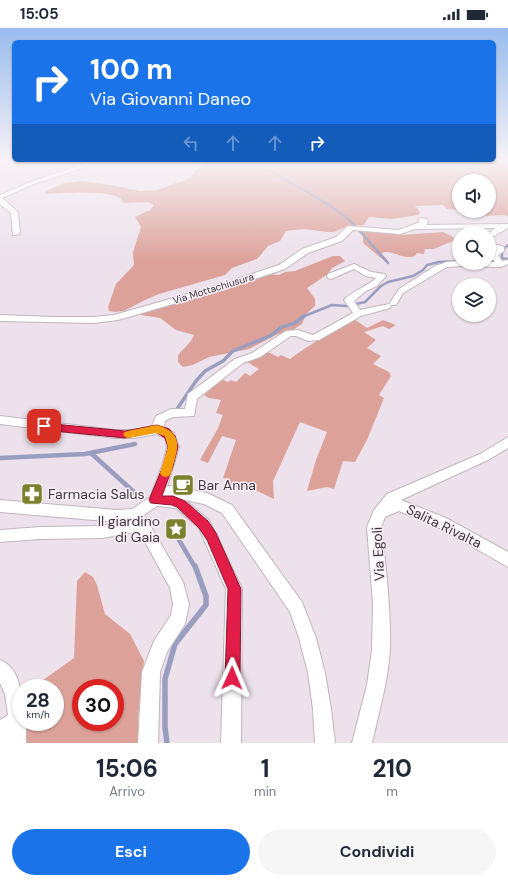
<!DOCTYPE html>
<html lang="it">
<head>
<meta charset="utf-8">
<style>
	body { margin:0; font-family:"DM Sans",sans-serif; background:#f6f6f7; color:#1f2937; height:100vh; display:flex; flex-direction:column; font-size:15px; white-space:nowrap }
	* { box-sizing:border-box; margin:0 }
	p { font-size:13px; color:#747a83 }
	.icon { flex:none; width:22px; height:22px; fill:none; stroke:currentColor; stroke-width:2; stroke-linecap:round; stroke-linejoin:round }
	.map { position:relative; height:715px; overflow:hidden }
	.details { display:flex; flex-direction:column; background:#fff; flex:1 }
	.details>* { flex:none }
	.hud { position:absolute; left:12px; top:12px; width:484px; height:122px; border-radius:6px; box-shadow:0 1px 3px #0004; background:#1a73e8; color:#fff; overflow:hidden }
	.tools { position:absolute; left:452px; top:146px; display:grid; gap:8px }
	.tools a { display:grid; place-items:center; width:44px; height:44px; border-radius:50%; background:#fff; box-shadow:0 1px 3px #0004; font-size:20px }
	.speed { position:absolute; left:12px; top:651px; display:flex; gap:8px; font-size:20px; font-weight:700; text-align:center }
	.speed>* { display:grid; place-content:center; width:52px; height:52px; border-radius:50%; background:#fff; box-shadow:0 1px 3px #0004; line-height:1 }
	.speed small { font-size:10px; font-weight:400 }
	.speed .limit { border:6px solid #d22; background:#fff; color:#111 }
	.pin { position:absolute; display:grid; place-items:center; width:34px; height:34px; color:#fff; margin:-17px; border-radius:8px; box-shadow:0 2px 6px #0006 }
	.me { position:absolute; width:44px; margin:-22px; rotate:1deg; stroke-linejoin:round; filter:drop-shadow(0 0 3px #0008) }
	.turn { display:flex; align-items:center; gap:14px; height:84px; padding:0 12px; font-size:18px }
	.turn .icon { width:52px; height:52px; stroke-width:2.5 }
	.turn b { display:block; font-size:28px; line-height:34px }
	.lanes { display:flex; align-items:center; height:38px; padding:0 12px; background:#0003; justify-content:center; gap:20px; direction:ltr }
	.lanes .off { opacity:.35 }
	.eta { display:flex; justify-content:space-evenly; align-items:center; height:68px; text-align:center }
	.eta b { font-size:24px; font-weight:700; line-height:28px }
	.cta { display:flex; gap:8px; margin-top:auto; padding:8px 12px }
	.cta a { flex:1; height:46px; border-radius:24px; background:#1a73e8; color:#fff; font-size:16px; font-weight:700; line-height:46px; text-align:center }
	.cta a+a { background:#f6f6f7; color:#1f2937 }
	.status { display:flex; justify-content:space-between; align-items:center; height:28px; padding:0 20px; background:#fff; direction:ltr }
	.status svg { height:11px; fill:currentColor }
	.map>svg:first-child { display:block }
	.green { fill:#dca29a; fill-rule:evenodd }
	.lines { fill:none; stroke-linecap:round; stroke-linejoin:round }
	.stream-far4 { stroke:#999ec0; stroke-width:2 }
	.stream-far3 { stroke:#999ec0; stroke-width:2.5 }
	.stream-far2 { stroke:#999ec0; stroke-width:3.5 }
	.stream-far1 { stroke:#999ec0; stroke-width:4.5 }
	.stream { stroke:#999ec0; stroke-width:5.5 }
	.minor-casing { stroke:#c0b5be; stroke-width:2 }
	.minor { fill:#fff; fill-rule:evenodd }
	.route { fill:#e11d48; stroke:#92132f }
	.slow { fill:#f59e0b }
	.labels { text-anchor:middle; stroke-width:3; stroke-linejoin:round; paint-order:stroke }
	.far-street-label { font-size:10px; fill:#3d393c; stroke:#faeff8 }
	.near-poi-label { font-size:14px; fill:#3d393c; stroke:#faeff8; text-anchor:start }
	.near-street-label { font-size:14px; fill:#3d393c; stroke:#faeff8 }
</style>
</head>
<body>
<div class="status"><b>15:05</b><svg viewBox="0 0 49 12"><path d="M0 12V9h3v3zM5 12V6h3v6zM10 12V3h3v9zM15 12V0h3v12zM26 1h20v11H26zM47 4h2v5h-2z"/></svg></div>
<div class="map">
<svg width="508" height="715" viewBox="0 0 508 715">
	<rect width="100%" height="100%" fill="#ede1eb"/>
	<g class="green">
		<path d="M213,133H508V189L505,187L486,188L481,184L471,183H489V153H459V182L447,181L443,177L415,178L420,184L418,187L392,191L369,189L364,197L348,198L334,204H328L304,201L286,203L280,213L268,218L257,231L232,240L225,247L159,266L145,272L124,283L115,284L109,283L108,279L116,256L134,237L133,224L141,199L135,189L150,182L154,177L148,174L124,175L120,170C104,162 66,165 47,166L45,165L46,163L65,155L81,153L111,157L140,163L157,162L187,151L192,148L196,141Z"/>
		<path d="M358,202L401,207L443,204L453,209L455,212L434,221H425L424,226L417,225L415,228C400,232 394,221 381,225L388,233L387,235L363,215V208Z"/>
		<path d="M333,228H340L345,233L332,240L328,246L307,260L315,271V278L306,286L302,296L290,304L278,306L249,321L209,329L193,337L183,339L178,334V327L191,313L194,307L176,302L160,290L141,287V285L157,279L239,257L269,246L279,247L285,244L295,243Z"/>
		<path d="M354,291L367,300L383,292L396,297L389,301L383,298L364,304L376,312L367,320L381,328L373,336L389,344L391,348L379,367L384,370L367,412L355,434L343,433L334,461L327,459L307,463L316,432L327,404L300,394L273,453L274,471L251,460L236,459L229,457L230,451L223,450L236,412L222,408L208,435L200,432L218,400L223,387L216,385L221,372L209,370L204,367L221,351L228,354L231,352L236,354L245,345L250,348L259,341L245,333L268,324L278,329L281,327L290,331C310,316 332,304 354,291Z"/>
		<path d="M85,544L93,549L97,557L105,586L130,606L144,633L138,689V715H27L25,694H55V660H32L74,630L77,553ZM81,660H115V694H81Z"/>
	</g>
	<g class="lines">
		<path class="stream-far4" d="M261,138C289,155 339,178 359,202"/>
		<g class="stream-far3">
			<path d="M358,201L388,235"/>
			<path d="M499,230L508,231"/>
			<path d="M489,234L502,229V222L508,217"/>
			<path d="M302,289L332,277L347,278L365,274L381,258L388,254L413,248L423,242L427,237L439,234L459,233"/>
		</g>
		<path class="stream-far2" d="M177,381L196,353L205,343L223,333L233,323L270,308L282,299L295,295L304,288"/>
		<g class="stream-far1">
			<path d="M92,426L135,465"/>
			<path d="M0,430L85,426L135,416"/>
			<path d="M179,512L195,539"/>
		</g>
		<path class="stream" d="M167,715L165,699V651L175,616L206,577V568L195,538"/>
		<g class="minor-casing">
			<g id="minor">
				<path d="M93,133H101L84,140L34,156L2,170L18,184L20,205L16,207H13L11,185L0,176V167L30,154Z"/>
				<path d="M419,190L427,191L428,195L426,197L508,196V200L489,211V205L495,200L415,201L400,206L353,202L342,213L308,225L285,241L225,261L118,292L93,295L0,293V287L53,289H93L114,287L219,257L279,237L302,221L336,209L348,198L399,202L420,194L418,192Z"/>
				<path d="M489,217H498L504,219V223L498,227L502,233L508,232V236L501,239L462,238L447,239L403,265L396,277H391L390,280L361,288L319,312L308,313L296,308H291L260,329L243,335L197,371L194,388L173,389L165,393L164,398L174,405L179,419L167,459L171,458L207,465L232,477L302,574L316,610L325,645L331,681L335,715H315L313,681L308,645L299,610L290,584L222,485L204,476L185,472L209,492L242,561L241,715H221L226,561L199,500L176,480L157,478L144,487L183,554L189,576L185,596L167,624L160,644L158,715H138L142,644L154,613L171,587L173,576L170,560L143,510L137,503L103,510L40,511L0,514V502L40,499L103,498L132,493L117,494L0,484V472L117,482L132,481L150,469L162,438L167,419L165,410L157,406L134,410H115L0,396V388L115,402H134L152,398L156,388L171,381H185L188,366L235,331L252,325L286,303L298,302L313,307L353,285L344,272C353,262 367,259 376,250L366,248L354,241L331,251L328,250L327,248L328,246L354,236L371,244L385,246L386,248L377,258L366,263L354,273L360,282L389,276L399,261L435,238L447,234L459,233V235L495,234L489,227L495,221H489Z"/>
				<path d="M508,409V420L488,432L401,472L446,490L508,524V539L436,498L399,483L385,489L381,499C386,540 391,581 390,622C388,653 379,684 372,715H352L367,657L372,622L373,576L367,499L374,482L387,466L480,426Z"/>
				<path d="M0,632C24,642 21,672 21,694H26V715H0V692L8,687L5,666L0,655Z"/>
			</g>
		</g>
		<use href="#minor" class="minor"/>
	</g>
	<linearGradient id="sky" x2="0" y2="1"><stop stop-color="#98bcee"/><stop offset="0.57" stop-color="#f7f2f6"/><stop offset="1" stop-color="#f7f2f6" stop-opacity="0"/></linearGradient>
	<rect width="508" height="233" fill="url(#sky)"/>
	<path class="route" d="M44,395L125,403L157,397L169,401L175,408L178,419L173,438L162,468H173L185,473L208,493L216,505L241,561L240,650L237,655L232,657L227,655L225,650L228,561L207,512L199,500L177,479L172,477L151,475L149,472L163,438L168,419L165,410L156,404L125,410L44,402L39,398Z"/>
	<path class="slow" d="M157,397C186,406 177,422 171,445L169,448L166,449L162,448L160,445L168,419L165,408L156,405L128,410L125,409L123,406L125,404L128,403Z"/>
	<defs>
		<g id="cafe-square" transform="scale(1.15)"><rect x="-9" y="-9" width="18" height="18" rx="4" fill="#7b812c" stroke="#faeff8"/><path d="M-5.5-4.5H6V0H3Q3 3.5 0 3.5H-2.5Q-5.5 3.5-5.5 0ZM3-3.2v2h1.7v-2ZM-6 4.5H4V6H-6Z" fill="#fff"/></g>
		<g id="pharmacy-square" transform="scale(1.15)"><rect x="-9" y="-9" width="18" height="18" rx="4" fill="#7b812c" stroke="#faeff8"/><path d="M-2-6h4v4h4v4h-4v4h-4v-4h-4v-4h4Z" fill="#fff"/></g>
		<g id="sight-square" transform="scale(1.15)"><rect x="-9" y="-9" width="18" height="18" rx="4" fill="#7b812c" stroke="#faeff8"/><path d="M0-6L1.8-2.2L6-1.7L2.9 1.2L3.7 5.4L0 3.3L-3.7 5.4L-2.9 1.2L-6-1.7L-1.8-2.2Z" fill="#fff"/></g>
	</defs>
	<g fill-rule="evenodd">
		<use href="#cafe-square" x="183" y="457"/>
		<use href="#pharmacy-square" x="32" y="466"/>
		<use href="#sight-square" x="176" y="501"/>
	</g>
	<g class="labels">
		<g class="far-street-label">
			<text transform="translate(213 260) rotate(-17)" y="4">Via Mottachiusura</text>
		</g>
		<g class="near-poi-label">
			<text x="198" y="462">Bar Anna</text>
			<text x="48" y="471">Farmacia Salus</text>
			<text x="160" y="498" text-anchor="end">Il giardino<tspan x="160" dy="16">di Gaia</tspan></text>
		</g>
		<g class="near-street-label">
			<text transform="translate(444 498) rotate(26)" y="5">Salita Rivalta</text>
			<text transform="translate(378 526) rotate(-93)" y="5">Via Egoli</text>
		</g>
	</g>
</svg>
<div class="tools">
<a><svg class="icon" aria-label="sound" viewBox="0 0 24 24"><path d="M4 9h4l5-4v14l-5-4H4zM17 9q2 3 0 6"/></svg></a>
<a><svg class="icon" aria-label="search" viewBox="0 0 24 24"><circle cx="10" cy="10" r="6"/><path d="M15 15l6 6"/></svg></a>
<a><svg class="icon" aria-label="layers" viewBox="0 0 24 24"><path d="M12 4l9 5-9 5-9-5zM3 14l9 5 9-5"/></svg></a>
</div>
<div class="speed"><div>28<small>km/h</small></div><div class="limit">30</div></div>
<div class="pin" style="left:44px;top:398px;background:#d93025"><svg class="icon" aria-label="arrive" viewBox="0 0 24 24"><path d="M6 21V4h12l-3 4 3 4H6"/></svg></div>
<svg class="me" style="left:232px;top:650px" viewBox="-20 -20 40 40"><path d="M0-17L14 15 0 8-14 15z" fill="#e11d48" stroke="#fff" stroke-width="4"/></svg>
<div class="hud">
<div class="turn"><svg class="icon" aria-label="right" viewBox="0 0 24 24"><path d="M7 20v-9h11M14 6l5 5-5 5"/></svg><div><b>100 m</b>Via Giovanni Daneo</div></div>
<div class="lanes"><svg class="icon off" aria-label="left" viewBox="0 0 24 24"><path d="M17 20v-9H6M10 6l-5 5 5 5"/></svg><svg class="icon off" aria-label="ahead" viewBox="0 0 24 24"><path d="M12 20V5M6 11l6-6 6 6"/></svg><svg class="icon off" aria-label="ahead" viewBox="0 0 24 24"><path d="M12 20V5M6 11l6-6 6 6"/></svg><svg class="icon" aria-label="right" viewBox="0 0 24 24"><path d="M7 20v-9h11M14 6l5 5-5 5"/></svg></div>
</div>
</div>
<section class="details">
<div class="eta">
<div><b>15:06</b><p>Arrivo</p></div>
<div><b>1</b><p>min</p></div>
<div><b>210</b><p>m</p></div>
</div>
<div class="cta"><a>Esci</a><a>Condividi</a></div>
</section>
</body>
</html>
